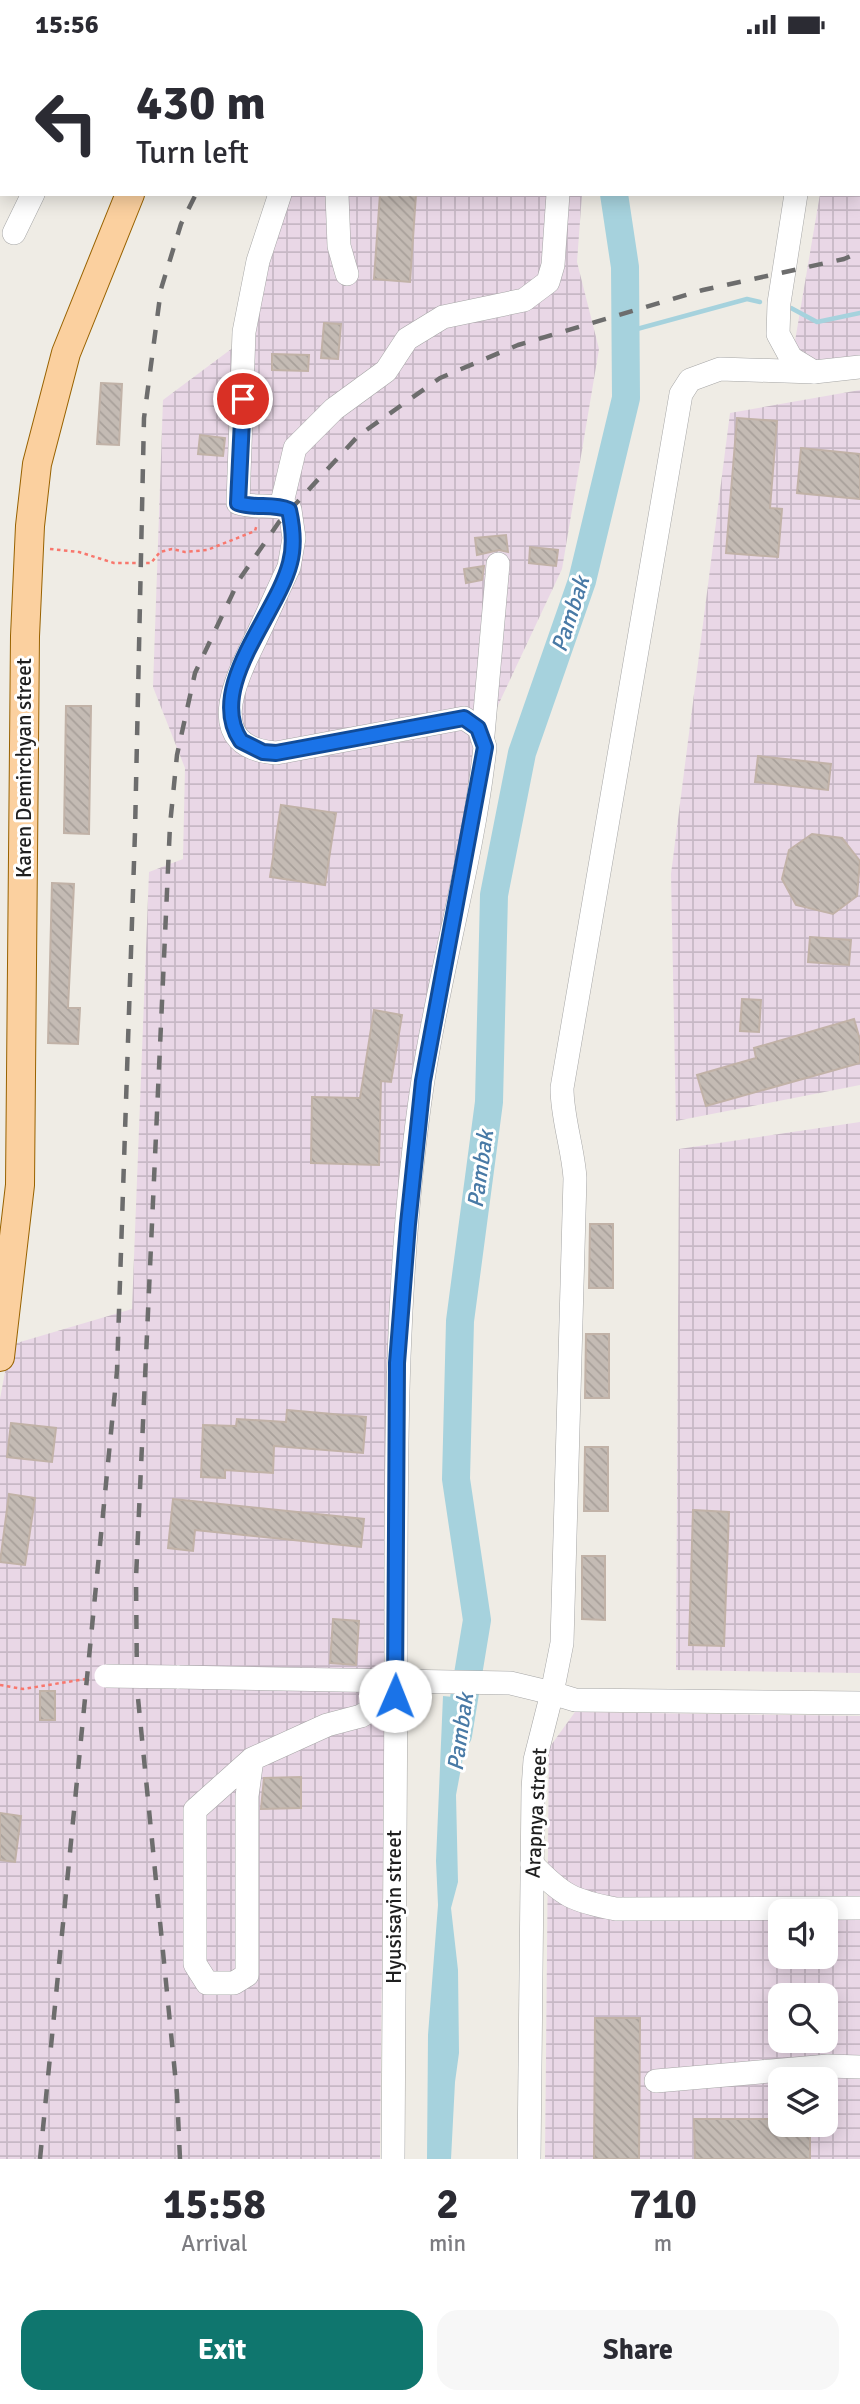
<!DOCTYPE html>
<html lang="en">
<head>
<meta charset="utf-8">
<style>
	body { margin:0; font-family:Signika,sans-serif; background:#f7f7f7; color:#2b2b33; height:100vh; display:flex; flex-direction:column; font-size:26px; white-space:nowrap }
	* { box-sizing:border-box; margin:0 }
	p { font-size:23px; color:#7c7c81 }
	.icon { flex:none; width:38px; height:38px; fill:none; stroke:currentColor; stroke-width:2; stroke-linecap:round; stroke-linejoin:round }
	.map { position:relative; height:2110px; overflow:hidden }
	.panel { display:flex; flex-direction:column; background:#fff; flex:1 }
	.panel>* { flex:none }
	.top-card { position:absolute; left:0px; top:0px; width:861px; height:147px; box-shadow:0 4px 18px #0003; background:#fff; color:#2b2b33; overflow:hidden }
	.fabs { position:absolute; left:768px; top:1850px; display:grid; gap:14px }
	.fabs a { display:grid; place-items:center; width:70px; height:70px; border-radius:14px; background:#fff; box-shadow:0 4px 18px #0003; font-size:35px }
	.pin { position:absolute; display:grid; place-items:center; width:60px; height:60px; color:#fff; margin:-30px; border:4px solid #fff; border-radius:50%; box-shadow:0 2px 7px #0007 }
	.me { position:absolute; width:77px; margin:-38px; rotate:1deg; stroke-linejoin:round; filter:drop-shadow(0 0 5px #0008) }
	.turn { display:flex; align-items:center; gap:24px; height:147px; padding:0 21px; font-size:32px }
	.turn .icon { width:91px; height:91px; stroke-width:2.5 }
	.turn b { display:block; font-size:49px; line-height:60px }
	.eta { display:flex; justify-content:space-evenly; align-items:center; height:119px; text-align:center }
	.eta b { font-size:42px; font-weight:700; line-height:49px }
	.action { display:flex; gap:14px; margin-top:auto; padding:14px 21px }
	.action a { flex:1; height:80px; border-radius:21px; background:#0f766e; color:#fff; font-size:28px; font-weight:700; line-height:80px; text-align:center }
	.action a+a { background:#f7f7f7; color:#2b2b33 }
	.status { display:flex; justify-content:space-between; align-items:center; height:49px; padding:0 35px; background:#fff; direction:ltr }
	.status svg { height:19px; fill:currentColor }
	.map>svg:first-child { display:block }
	.industrial { fill:url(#industrial-grid); fill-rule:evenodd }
	.water { fill:#a6d2dd }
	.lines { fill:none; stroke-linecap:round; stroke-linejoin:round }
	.stream { stroke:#a6d2dd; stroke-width:4.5 }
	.river { stroke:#a6d2dd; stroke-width:28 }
	.building { fill:url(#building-back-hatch); stroke:#c1b2a7; stroke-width:2 }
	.minor-casing { stroke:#a6a6a6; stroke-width:24 }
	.major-casing { stroke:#986201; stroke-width:30 }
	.path { stroke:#f8776d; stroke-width:2.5; stroke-dasharray:3.5 3.5; stroke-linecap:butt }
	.minor { stroke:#fff; stroke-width:23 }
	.major { stroke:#fbd09f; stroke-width:28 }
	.rail { stroke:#6d6d6d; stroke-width:4.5; stroke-dasharray:14 14; stroke-linecap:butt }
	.minor-bridge-casing { stroke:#a6a6a6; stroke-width:24; stroke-linecap:butt }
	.minor-bridge { stroke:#fff; stroke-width:23 }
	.route-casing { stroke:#114b97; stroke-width:18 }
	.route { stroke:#1a73e8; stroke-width:12 }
	.labels { text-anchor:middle; stroke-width:6; stroke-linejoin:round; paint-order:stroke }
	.street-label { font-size:21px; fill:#1f1f1f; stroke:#fff }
	.water-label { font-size:23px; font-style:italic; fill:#497aa6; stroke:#fff }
</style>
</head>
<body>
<div class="status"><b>15:56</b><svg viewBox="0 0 49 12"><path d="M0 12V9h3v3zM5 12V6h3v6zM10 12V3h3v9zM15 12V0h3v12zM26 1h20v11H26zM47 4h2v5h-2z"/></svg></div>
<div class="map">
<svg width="860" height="2110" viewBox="0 0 860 2110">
	<defs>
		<pattern id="industrial-grid" width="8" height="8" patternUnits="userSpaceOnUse" patternTransform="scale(1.75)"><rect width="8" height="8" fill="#e9d7e6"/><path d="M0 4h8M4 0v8" fill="none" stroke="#c7b8c5"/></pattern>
		<pattern id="building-back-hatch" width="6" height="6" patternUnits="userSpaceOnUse" patternTransform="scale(1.75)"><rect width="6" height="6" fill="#c4bbb4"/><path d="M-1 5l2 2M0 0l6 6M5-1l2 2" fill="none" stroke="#a8a09a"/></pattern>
	</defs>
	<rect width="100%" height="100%" fill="#efece5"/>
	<g class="industrial">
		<path d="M844,0H860V312L826,319L794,298L820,145H859V2Z"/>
		<path d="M288,145H582L577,213L599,300L562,520L478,699L410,1043L388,1288L380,2110H0V1350L10,1296L132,1260L149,823L183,810L185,719L153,638L163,351L254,283L266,217Z"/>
		<path d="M860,341V1036L676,1072L671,825L730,364Z"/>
		<path d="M860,1073V1624L676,1621L679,1100Z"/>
		<path d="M575,1663L860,1667V2110H545L549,1699ZM780,1862H826V1908H780ZM780,1946H826V1992H780ZM780,2030H826V2076H780Z"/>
	</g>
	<path class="water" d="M443,1647L474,1650L456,1746L458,1833L451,1859L458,1921L459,2004L455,2033L451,2110H427L428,1986L438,1856L436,1812Z"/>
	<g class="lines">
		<g class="stream">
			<path d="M791,259L817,273L860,264"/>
			<path d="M626,283L747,250L760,253"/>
		</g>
		<g class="river">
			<path d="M613,2L614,0"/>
			<path d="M458,1686L477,1571L456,1430L460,1272L489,1053L494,846L522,704L582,532L626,349L625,218L614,145"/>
		</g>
	</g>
	<g class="building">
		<path d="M380,145H416L410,233L374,230Z"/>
		<path d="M324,274L341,275L338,310L321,309Z"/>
		<path d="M272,305L309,306L308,322L272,321Z"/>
		<path d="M101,334L122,335L119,396L97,395Z"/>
		<path d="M737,369L777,372L770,459L782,460L778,508L726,504Z"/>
		<path d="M200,386L225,389L223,407L198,405Z"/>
		<path d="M801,399L860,405V450L797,444Z"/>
		<path d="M506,486L508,503L499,501L477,506L475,489Z"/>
		<path d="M530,498L558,501L556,517L529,514Z"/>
		<path d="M484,517L482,531L466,534L464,520Z"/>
		<path d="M66,657H91L89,785L64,784Z"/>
		<path d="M758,707L831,715L828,741L755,733Z"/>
		<path d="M281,756L336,764L325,836L270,828Z"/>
		<path d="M812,785L842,789L860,812L857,847L833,865L796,856L782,830L789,801Z"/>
		<path d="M52,834L74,835L68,959H80L78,995L48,994Z"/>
		<path d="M810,888L851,891L849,916L808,913Z"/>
		<path d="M742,950L761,951L759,983L740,982Z"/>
		<path d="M374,961L402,966L391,1033L381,1032L379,1116L311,1114L312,1048L360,1049Z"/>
		<path d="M854,970L860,991V1014L706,1057L697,1026L756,1009L754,999Z"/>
		<path d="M590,1175H613V1239H589Z"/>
		<path d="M586,1285H609V1349H585Z"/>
		<path d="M287,1361L366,1368L363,1404L274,1397L273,1424L225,1421V1429L201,1428L203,1376L236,1377L237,1370L286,1373Z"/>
		<path d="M11,1374L56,1379L52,1413L7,1408Z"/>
		<path d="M585,1398H608V1462H584Z"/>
		<path d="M9,1445L35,1449L25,1516L0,1513Z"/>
		<path d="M173,1450L364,1470L361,1498L195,1481L193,1502L168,1499Z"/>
		<path d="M693,1461L729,1463L724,1597L689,1596Z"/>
		<path d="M582,1507H605V1571L582,1570Z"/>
		<path d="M333,1570L359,1572L356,1616L330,1614Z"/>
		<rect x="40" y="1642" width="15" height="29"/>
		<path d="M301,1728V1759L261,1760L264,1729Z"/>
		<path d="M0,1764L21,1767L15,1813L0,1811Z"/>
		<path d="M595,1969H640L639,2110H594Z"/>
		<path d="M694,2070H780V2076H810V2110H695Z"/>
	</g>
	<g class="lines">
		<g class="minor-casing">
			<g id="minor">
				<path d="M54,2L55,0"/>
				<path d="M360,2L361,0"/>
				<path d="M434,2L436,0"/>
				<path d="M574,2V0"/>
				<path d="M816,2V0"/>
				<path d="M0,70L2,68"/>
				<path d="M337,145L339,197L347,225"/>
				<path d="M796,145L779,254L778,285L791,309L814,323L860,318"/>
				<path d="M14,184L33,145"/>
				<path d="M281,458L295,399L334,360L386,322L407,290L443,268L524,251L548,233L553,216L558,145"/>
				<path d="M483,686L498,515"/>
				<path d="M177,1628L396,1632C396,1432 393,1230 423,1031C440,919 473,810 485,698L479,679L464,669L276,704C200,698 237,628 257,587C268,564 278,541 289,518L294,489L290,461C273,454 255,460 238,454L244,283L258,212L280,145"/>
				<path d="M252,1710L195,1761V1915L207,1934H234L247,1926V1747L252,1710L327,1676L361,1667L395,1647"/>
				<path d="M532,1815C563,1847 573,1852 616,1860L860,1859"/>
				<path d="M656,2032L828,2017L860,2018"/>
				<path d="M393,2110L396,1632L510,1634L552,1644L562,1594L575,1129C573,1099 562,1069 562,1039L681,345L690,331L720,320L814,323"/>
				<path d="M529,2110L533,1740L535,1711L552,1644L575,1651L860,1654"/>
			</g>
		</g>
		<g class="major-casing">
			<g id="major">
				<path d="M203,2L204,0"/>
				<path d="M0,1308L20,1136L25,587L30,477L37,415L66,304L130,145"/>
			</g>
		</g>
		<g class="path">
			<path d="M50,500L79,503L114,514H151L160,503L172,500L185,503L207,501L255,482L257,475"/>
			<path d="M0,1636L23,1640L86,1630"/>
		</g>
		<use href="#minor" class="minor"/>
		<use href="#major" class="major"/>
		<g class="rail">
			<path d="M281,2L283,0"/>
			<path d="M40,2110L117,1322L135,783L144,369L161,240L181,175L196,145"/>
			<path d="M180,2110L177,2045L137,1639L136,1529L170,776L177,706L195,624L239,531L279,473L358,387L440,329L518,296L703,241L844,210L860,203"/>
		</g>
		<g class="minor-bridge-casing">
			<path id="minor-bridge" d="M106,1627L177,1628"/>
		</g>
		<use href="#minor-bridge" class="minor-bridge"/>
	</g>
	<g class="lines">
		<g class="route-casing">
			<path id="route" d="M243,350L238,454C255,460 273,454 289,461C293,479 295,496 290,514C277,566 205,639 241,692L263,703L276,704L464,669L478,679L485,698L423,1032L408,1175L397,1314L395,1647"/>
		</g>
		<use href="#route" class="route"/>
	</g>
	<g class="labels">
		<g class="street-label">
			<text transform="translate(24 719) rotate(-90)" y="7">Karen Demirchyan street</text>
			<text transform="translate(536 1764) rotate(-87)" y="7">Arapnya street</text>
			<text transform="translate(394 1858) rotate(-90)" y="7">Hyusisayin street</text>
		</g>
		<g class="water-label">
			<text transform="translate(570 565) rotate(-72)" y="8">Pambak</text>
			<text transform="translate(480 1120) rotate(-82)" y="8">Pambak</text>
			<text transform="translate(460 1683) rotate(-82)" y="8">Pambak</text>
		</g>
	</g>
</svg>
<div class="fabs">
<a><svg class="icon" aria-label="sound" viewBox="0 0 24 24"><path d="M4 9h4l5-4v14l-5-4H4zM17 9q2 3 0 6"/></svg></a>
<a><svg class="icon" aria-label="search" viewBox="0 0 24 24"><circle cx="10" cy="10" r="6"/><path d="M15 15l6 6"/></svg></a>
<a><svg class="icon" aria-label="layers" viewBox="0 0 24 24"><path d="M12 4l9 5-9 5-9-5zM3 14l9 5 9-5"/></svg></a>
</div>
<div class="pin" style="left:243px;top:350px;background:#d93025"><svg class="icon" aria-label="arrive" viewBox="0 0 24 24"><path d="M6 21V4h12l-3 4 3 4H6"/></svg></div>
<svg class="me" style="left:395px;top:1647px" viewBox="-20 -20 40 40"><circle r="19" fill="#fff"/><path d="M0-13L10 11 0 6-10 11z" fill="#1a73e8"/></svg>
<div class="top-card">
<div class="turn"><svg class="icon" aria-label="left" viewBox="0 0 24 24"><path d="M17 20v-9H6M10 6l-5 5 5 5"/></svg><div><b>430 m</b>Turn left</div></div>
</div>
</div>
<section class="panel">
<div class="eta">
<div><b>15:58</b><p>Arrival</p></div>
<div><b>2</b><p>min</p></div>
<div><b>710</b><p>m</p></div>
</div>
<div class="action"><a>Exit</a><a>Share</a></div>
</section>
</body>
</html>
